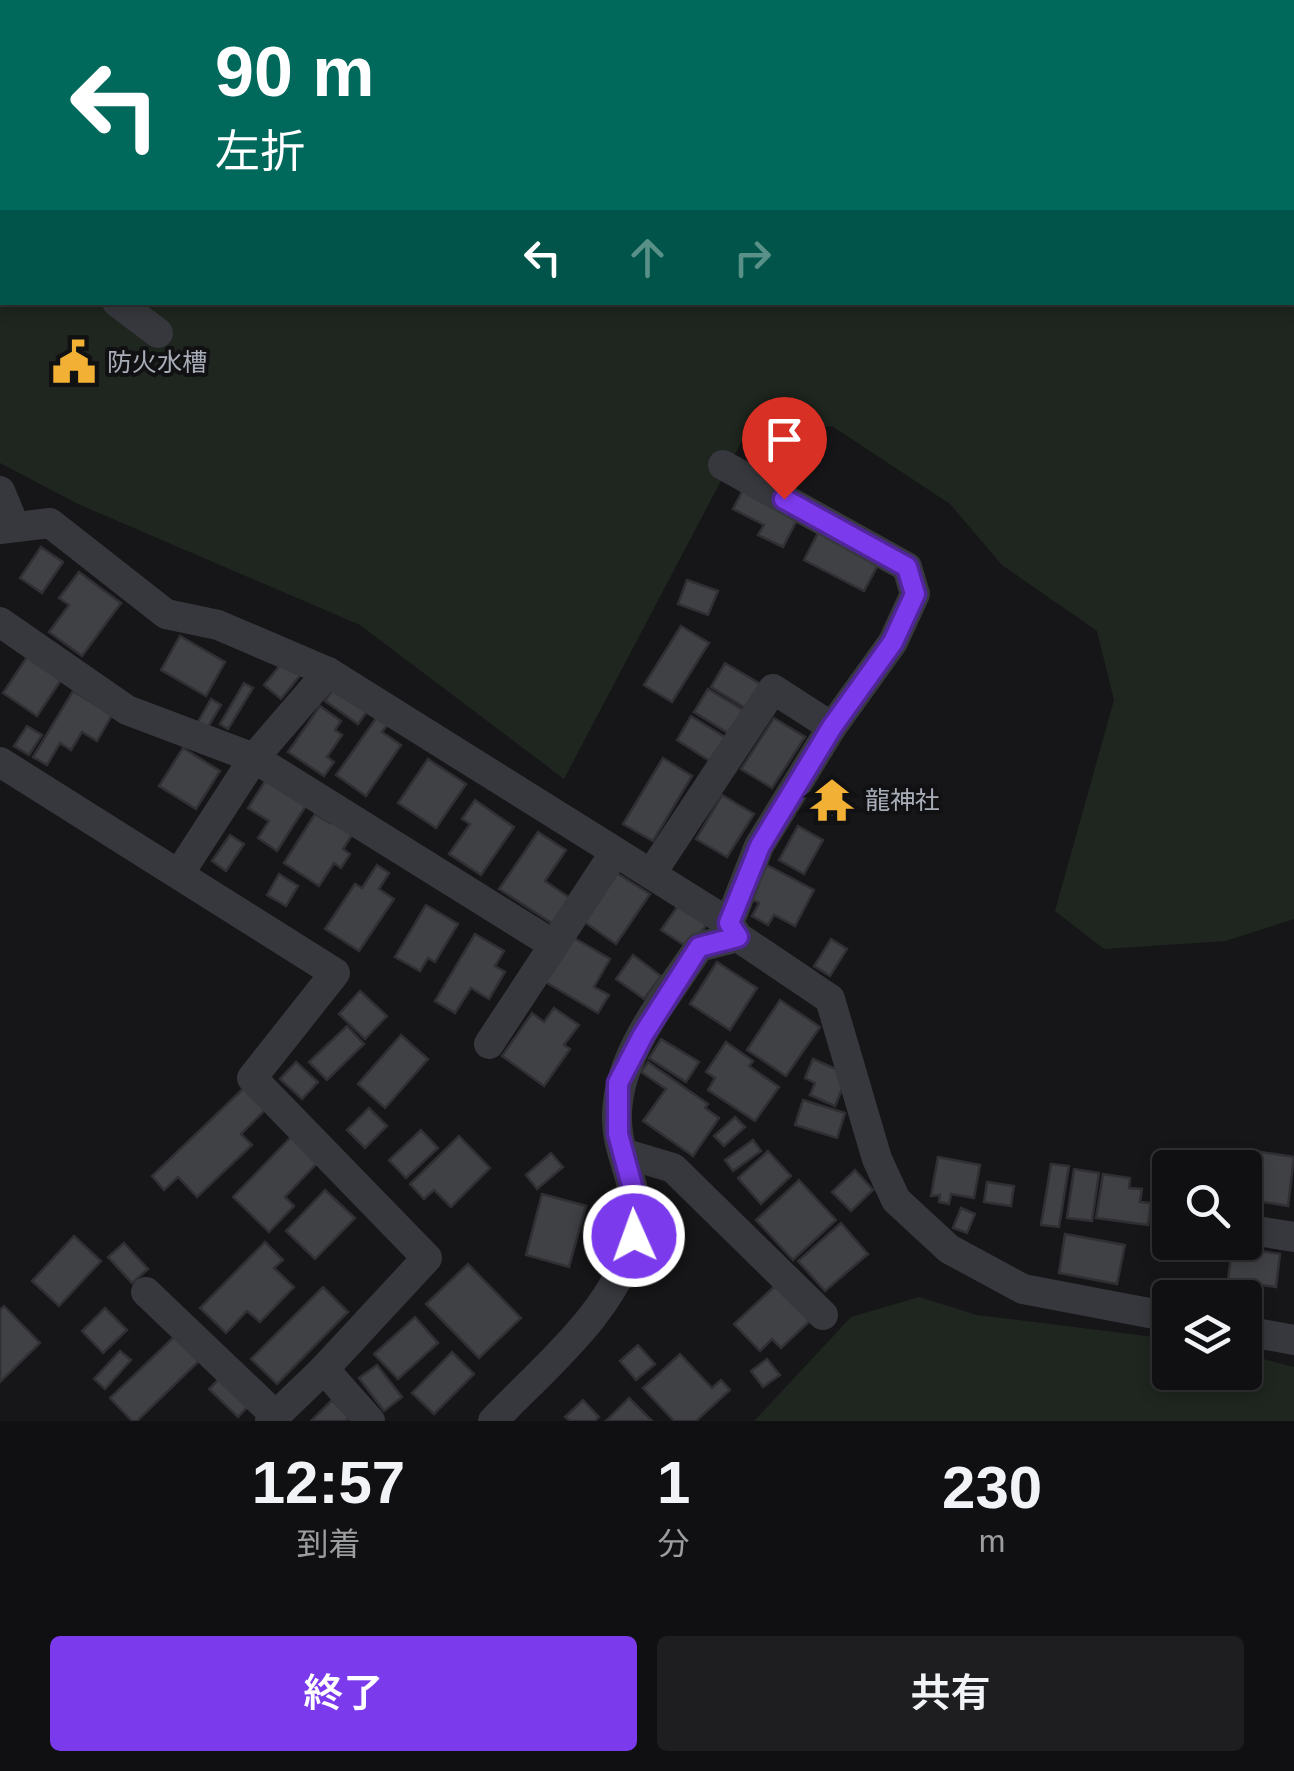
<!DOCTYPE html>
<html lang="ja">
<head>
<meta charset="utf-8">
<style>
	body { margin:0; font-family:Arial,"Noto Sans JP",sans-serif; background:#1e1e20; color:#f1f3f6; height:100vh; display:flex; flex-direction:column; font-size:38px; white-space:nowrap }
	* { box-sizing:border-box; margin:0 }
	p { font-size:32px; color:#9c9d9f }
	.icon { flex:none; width:55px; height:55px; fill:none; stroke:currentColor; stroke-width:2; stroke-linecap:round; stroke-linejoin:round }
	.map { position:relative; height:1421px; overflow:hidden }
	.drawer { display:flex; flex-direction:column; background:#101012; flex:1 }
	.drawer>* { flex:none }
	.top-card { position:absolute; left:0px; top:0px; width:1295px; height:305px; box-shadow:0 5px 15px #0003,0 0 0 2px #303032; background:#00695c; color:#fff; overflow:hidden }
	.buttons { position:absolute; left:1152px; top:1150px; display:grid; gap:20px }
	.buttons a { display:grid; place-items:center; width:110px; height:110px; border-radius:10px; background:#101012; box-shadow:0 5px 15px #0003,0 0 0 2px #303032; font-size:50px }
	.pin { position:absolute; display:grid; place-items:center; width:85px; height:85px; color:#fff; margin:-102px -42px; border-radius:50% 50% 50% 0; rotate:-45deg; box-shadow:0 0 10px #0007 }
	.pin .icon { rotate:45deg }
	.me { position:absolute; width:110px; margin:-55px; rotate:358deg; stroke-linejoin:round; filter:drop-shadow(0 0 8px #0008) }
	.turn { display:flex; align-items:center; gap:35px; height:210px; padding:0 50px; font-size:45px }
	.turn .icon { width:130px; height:130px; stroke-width:2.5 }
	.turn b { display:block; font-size:70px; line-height:85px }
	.lanes { display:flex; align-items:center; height:95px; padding:0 50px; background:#0003; justify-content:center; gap:50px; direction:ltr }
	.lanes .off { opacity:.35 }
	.eta { display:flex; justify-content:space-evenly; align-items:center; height:170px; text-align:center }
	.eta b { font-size:60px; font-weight:600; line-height:70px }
	.cta { display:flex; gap:20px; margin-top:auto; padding:20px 50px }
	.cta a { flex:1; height:115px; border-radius:10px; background:#7c3aed; color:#fff; font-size:40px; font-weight:600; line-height:115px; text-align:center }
	.cta a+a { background:#1e1e20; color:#f1f3f6 }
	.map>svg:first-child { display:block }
	.green { fill:#1e261f; fill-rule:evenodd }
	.building { fill:#404145; stroke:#303034; stroke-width:2.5 }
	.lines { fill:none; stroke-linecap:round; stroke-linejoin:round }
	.minor { stroke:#37383d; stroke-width:30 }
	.route-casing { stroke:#51269a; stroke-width:25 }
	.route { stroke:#7c3aed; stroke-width:18 }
	.labels { text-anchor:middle; stroke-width:8; stroke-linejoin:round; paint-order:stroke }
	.poi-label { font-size:25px; fill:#a8adb8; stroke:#111113; text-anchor:start }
</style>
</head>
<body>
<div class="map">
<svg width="1294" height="1421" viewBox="0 0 1294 1421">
	<rect width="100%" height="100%" fill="#161618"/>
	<g class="green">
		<path d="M0,0H1294V919L1226,941L1104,949L1055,911L1114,700L1097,631L1002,565L950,504L832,426L743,439L564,779L360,625L78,504L0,463ZM2,2H1292V302H2Z"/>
		<path d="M919,1297L977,1315L1170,1339V1372H1245V1354L1294,1367V1421H754L851,1317Z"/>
	</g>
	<g class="building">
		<path d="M743,490L798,518L783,547L758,535L764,525L733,509Z"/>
		<path d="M819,531L879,563L864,591L804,560Z"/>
		<path d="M41,547L63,562L42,593L20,578Z"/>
		<path d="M79,572L121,603L82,656L49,632L69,605L59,598Z"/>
		<path d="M687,580L718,591L708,615L678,604Z"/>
		<path d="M681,626L709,643L672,702L644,685Z"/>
		<path d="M180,636L225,662L206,696L161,670Z"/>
		<path d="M27,657L61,680L37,716L3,693Z"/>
		<path d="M285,659L302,673L281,699L264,685Z"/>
		<path d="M725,663L762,685L747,709L711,687Z"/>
		<path d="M244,683L253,688L228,729L220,724Z"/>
		<path d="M335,686L368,710L358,724L325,701Z"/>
		<path d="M708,689L745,711L731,735L694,712Z"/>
		<path d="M73,691L112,715L97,741L82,732L71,750L60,743L47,765L33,757Z"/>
		<path d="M211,699L221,705L208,727L198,722Z"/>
		<path d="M320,706L341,721L335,730L342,735L327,757L334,762L324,776L288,752Z"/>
		<path d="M691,716L728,739L713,763L677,740Z"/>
		<path d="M377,717L388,724L382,732L401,745L366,796L336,775Z"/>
		<path d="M774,718L805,737L772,788L741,769Z"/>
		<path d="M27,726L42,735L29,755L14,746Z"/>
		<path d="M183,748L220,771L196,809L159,786Z"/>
		<path d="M663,758L692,776L653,841L623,824Z"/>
		<path d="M428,759L466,784L436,828L398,803Z"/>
		<path d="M267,778L307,804L277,851L258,838L269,821L248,808Z"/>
		<path d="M828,790L846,797L838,817L823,811L825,806L818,803L822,793L826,795Z"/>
		<path d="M722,795L754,814L727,857L696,839Z"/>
		<path d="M475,800L514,827L481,875L449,854L470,824L462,819Z"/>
		<path d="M315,814L330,823L336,814L357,827L343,849L350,854L341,868L334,863L319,886L284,863Z"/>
		<path d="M798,826L823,840L804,874L779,860Z"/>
		<path d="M538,832L566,850L545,881L570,898L553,924L499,889Z"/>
		<path d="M230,835L244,844L226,871L212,861Z"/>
		<path d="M377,865L389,873L379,889L394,899L359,951L325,929L355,884L362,888Z"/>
		<path d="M767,865L814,890L795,926L774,915L768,925L752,916L759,903L749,898Z"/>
		<path d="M615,872L650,894L616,944L583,921Z"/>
		<path d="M279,874L298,886L286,906L267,895Z"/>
		<path d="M426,905L458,924L435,962L428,958L420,971L395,957Z"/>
		<path d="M678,906L707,924L690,949L661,930Z"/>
		<path d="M475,934L504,951L495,966L505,972L489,999L471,988L455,1013L435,1001Z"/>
		<path d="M571,936L610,959L594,987L609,995L598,1013L544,981Z"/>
		<path d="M831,939L847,949L830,976L814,966Z"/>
		<path d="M633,955L661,976L644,999L616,979Z"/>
		<path d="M717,962L757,988L730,1030L690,1004Z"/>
		<path d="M360,991L387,1016L365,1039L339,1014Z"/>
		<path d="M780,1000L820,1027L786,1076L747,1050Z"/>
		<path d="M554,1008L579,1025L564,1045L570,1049L544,1086L502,1056L532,1013L544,1022Z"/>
		<path d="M347,1026L364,1044L327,1080L309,1062Z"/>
		<path d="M401,1035L428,1059L385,1108L358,1084Z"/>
		<path d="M661,1039L699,1062L686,1082L649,1058Z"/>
		<path d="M726,1042L753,1061L749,1066L779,1087L755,1121L708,1090L715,1078L706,1072Z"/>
		<path d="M813,1059L836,1069L842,1089L835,1106L810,1095L815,1083L805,1078Z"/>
		<path d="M296,1062L318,1082L302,1099L280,1079Z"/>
		<path d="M648,1062L708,1104L705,1108L719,1118L693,1156L643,1121L666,1089L641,1072Z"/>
		<path d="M248,1084L269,1106L241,1134L252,1145L197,1197L178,1177L164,1190L152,1176Z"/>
		<path d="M803,1100L845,1113L837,1138L795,1125Z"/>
		<path d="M369,1108L387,1126L365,1148L347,1130Z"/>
		<path d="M735,1117L745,1127L724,1146L714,1136Z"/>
		<path d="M421,1130L438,1148L406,1178L389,1160Z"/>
		<path d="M459,1136L490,1168L451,1207L434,1190L424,1199L410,1184Z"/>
		<path d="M291,1137L318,1162L285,1197L294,1206L269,1232L233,1197Z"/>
		<path d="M753,1140L761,1151L733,1171L725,1160Z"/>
		<path d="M1248,1150L1294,1157L1288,1206L1245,1199Z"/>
		<path d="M768,1151L791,1176L761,1204L738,1178Z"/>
		<path d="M551,1153L563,1167L537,1189L526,1175Z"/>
		<path d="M1205,1155L1241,1160L1240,1168H1202Z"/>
		<path d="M938,1157L980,1165L974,1198L951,1194L949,1204L939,1202L940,1195L931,1196Z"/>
		<path d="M1051,1164L1069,1166L1059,1227L1041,1225Z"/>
		<path d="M1074,1169L1099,1173L1092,1221L1067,1218Z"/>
		<path d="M855,1170L873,1190L851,1211L832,1192Z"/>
		<path d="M1103,1174L1130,1178L1129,1188L1142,1189L1140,1202L1151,1203L1148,1225L1096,1218Z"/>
		<path d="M799,1180L836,1220L793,1260L756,1220Z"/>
		<path d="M987,1182L1014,1186L1011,1206L984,1202Z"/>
		<path d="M325,1190L355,1218L315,1259L286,1231Z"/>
		<path d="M542,1194L586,1206L569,1267L526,1255Z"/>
		<path d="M961,1208L975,1214L967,1233L953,1228Z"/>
		<path d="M841,1223L868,1254L825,1291L798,1261Z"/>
		<path d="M1065,1234L1125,1245L1117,1284L1059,1273Z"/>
		<path d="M74,1236L101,1261L59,1306L32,1281Z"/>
		<path d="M265,1242L283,1260L274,1268L294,1287L260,1322L247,1311L226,1333L200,1308Z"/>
		<path d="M124,1243L148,1269L132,1283L108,1257Z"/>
		<path d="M1225,1246L1280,1254L1276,1287L1228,1280L1231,1257L1224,1256Z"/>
		<path d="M468,1264L521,1318L479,1358L426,1304Z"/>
		<path d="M776,1285L810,1321L781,1348L772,1339L760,1351L734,1324Z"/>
		<path d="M323,1287L348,1312L277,1384L251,1359Z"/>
		<path d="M4,1306L40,1343L0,1382V1310Z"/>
		<path d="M105,1308L127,1330L103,1353L82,1331Z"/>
		<path d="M415,1317L438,1343L398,1379L374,1354Z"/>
		<path d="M175,1336L199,1361L137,1421H132L110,1398Z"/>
		<path d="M638,1345L655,1364L636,1380L620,1361Z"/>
		<path d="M120,1351L131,1360L105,1389L94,1379Z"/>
		<path d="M452,1352L474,1374L434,1414L412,1393Z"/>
		<path d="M680,1354L712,1388L721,1380L730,1390L696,1421H674L643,1388Z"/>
		<path d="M767,1359L780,1375L763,1387L751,1371Z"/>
		<path d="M377,1365L402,1397L384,1411L359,1378Z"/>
		<path d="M220,1378L249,1405L238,1417L209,1389Z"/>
		<path d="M629,1398L652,1421H606Z"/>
		<path d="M332,1400L349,1418L346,1421H311Z"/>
		<path d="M583,1400L599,1417L595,1421H570L565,1417Z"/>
	</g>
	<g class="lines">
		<g class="minor">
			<path d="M0,234L2,235"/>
			<path d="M117,302L158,333"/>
			<path d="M723,465L907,567L915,594L893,642L832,727L759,846L729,923"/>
			<path d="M0,491L15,527"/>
			<path d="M0,529L50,523L166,614L218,625L328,672L729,923L738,937"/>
			<path d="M0,622L127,710L254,758L554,945"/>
			<path d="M0,762L335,973L252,1078L427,1258L324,1369L270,1421"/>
			<path d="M179,874L254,758L328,672"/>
			<path d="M651,874L773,689L832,727"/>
			<path d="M489,1044L615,852"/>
			<path d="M623,1153L673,1168L823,1315"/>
			<path d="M1165,1216L1170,1217"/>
			<path d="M1245,1229L1294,1237"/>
			<path d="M146,1292L276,1416"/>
			<path d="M1245,1331L1294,1340"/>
			<path d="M324,1369L370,1421"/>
			<path d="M493,1421C543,1368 618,1309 634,1235C642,1201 626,1171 619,1139C605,1068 663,1003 699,947L738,937L830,999L877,1159L896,1200L949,1249L1023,1289L1170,1317"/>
		</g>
	</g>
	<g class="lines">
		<g class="route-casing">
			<path id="route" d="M634,1236L637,1204L618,1134V1083L643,1035L699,947L738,937L729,923L760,846L832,727L893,642L915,594L907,567L784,499"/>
		</g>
		<use href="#route" class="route"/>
	</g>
	<defs>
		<g id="civic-bare" transform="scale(3.45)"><path d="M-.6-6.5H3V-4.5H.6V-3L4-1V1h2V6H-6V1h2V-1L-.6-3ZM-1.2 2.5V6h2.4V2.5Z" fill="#f2b134" stroke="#111113" stroke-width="2.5" paint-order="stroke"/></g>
		<g id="temple-bare" transform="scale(3.45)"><path d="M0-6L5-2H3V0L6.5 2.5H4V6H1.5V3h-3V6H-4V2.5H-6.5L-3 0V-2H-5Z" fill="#f2b134" stroke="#111113" stroke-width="2.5" paint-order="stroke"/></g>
	</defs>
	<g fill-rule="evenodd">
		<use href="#civic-bare" x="74" y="362"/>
		<use href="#temple-bare" x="832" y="800"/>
	</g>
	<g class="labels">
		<g class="poi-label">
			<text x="107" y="371">防火水槽</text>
			<text x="865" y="809">龍神社</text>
		</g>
	</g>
</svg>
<div class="buttons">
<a><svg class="icon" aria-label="search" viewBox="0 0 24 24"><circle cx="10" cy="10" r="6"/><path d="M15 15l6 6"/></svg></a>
<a><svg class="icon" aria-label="layers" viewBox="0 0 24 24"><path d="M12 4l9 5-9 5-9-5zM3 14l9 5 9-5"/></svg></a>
</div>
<div class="pin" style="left:784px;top:499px;background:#d93025"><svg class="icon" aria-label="arrive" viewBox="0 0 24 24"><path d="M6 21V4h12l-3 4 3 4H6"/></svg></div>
<svg class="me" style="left:634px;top:1236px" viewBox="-20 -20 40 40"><circle r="17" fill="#7c3aed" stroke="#fff" stroke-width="3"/><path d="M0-11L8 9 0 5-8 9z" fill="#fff"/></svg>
<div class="top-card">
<div class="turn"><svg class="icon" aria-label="left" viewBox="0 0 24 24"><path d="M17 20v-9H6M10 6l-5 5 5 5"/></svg><div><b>90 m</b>左折</div></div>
<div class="lanes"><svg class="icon" aria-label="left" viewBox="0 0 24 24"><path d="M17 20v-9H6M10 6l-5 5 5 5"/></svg><svg class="icon off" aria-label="ahead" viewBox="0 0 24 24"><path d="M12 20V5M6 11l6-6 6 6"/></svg><svg class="icon off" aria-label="right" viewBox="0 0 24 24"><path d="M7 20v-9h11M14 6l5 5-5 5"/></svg></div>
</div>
</div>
<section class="drawer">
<div class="eta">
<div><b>12:57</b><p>到着</p></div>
<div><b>1</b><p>分</p></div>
<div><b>230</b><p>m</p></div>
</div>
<div class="cta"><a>終了</a><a>共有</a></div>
</section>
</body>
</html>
